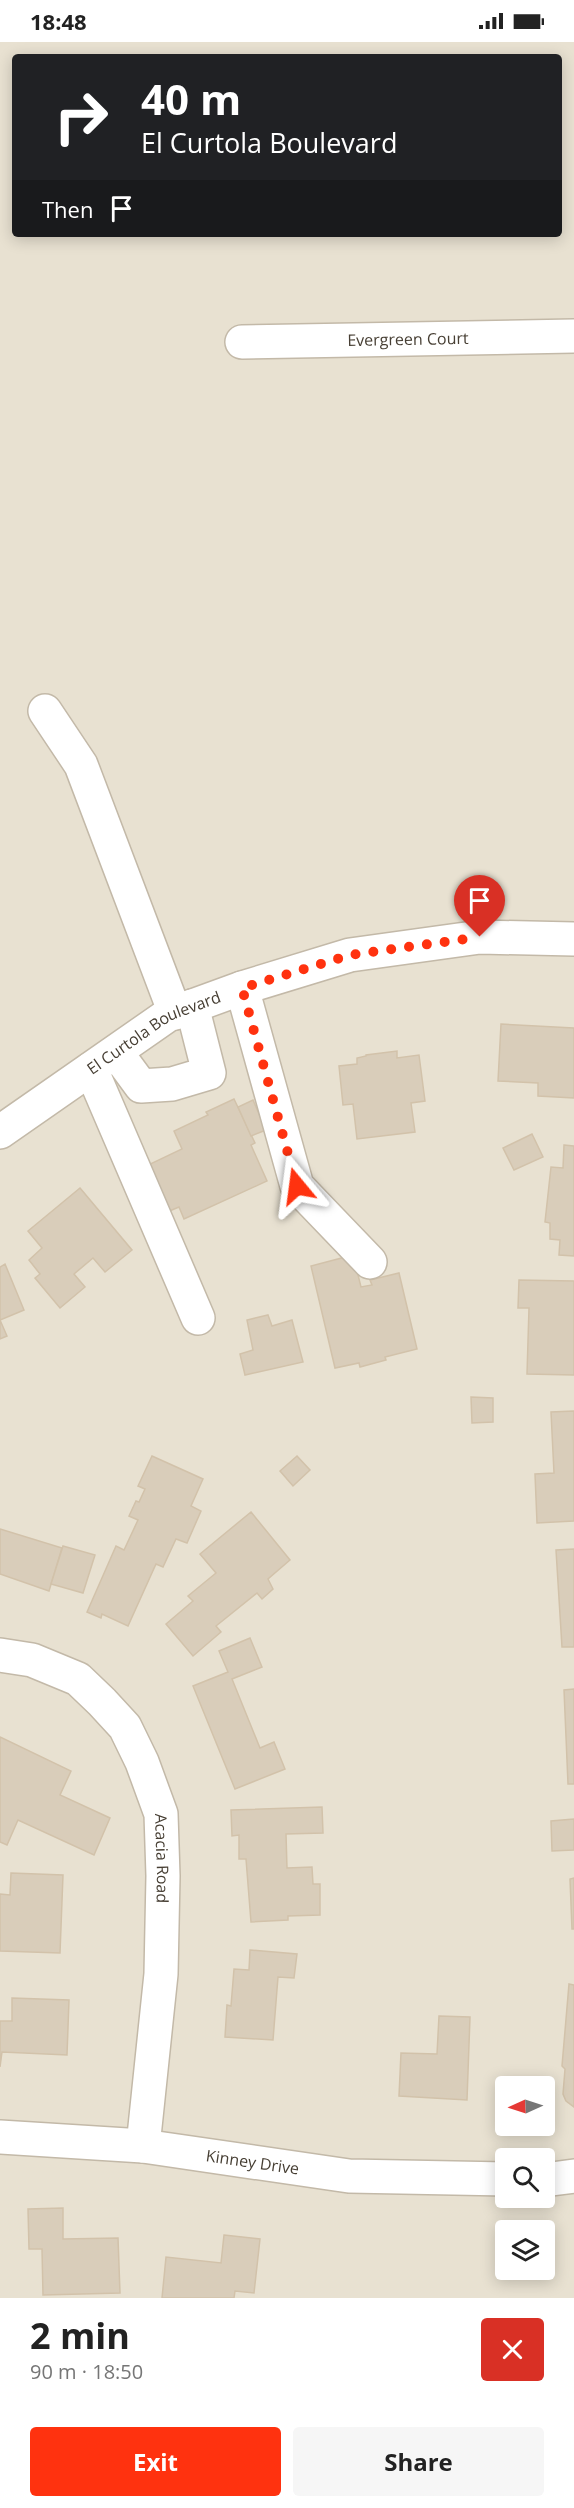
<!DOCTYPE html>
<html lang="en">
<head>
<meta charset="utf-8">
<style>
	body { margin:0; font-family:"Open Sans",sans-serif; background:#f6f6f6; color:#222; height:100vh; display:flex; flex-direction:column; font-size:22px; white-space:nowrap }
	* { box-sizing:border-box; margin:0 }
	p { font-size:20px; color:#767676 }
	.icon { flex:none; width:33px; height:33px; fill:none; stroke:currentColor; stroke-width:2; stroke-linecap:round; stroke-linejoin:round }
	.map { position:relative; height:2256px; overflow:hidden }
	.side { display:flex; flex-direction:column; background:#fff; flex:1 }
	.side>* { flex:none }
	.top-card { position:absolute; left:12px; top:12px; width:550px; height:183px; border-radius:6px; box-shadow:0 3px 15px #0003; background:#202124; color:#fff; overflow:hidden }
	.needle { width:39px; rotate:267deg }
	.controls { position:absolute; left:495px; top:2034px; display:grid; gap:12px }
	.controls a { display:grid; place-items:center; width:60px; height:60px; border-radius:6px; background:#fff; box-shadow:0 3px 15px #0003; font-size:30px }
	.pin { position:absolute; display:grid; place-items:center; width:51px; height:51px; color:#fff; margin:-62px -26px; border-radius:50% 50% 50% 0; rotate:-45deg; box-shadow:0 0 6px #0007 }
	.pin .icon { rotate:45deg }
	.me { position:absolute; width:66px; margin:-33px; rotate:344deg; stroke-linejoin:round; filter:drop-shadow(0 0 4px #0008) }
	.turn { display:flex; align-items:center; gap:21px; height:126px; padding:0 30px; font-size:27px }
	.turn .icon { width:78px; height:78px; stroke-width:2.5 }
	.turn b { display:block; font-size:42px; line-height:51px }
	.then { display:flex; align-items:center; height:57px; padding:0 30px; background:#0003; gap:12px; font-size:22px }
	.round { display:grid; place-items:center; flex:none; width:63px; height:63px; border-radius:6px; background:#f6f6f6 }
	.summary { display:flex; align-items:center; justify-content:space-between; height:102px; padding:0 30px }
	h1 { font-size:36px; font-weight:700; line-height:45px }
	.primary-button { display:flex; gap:12px; margin-top:auto; padding:12px 30px }
	.primary-button a { flex:1; height:69px; border-radius:6px; background:#ff320f; color:#fff; font-size:24px; font-weight:700; line-height:69px; text-align:center }
	.primary-button a+a { background:#f6f6f6; color:#222 }
	.status { display:flex; justify-content:space-between; align-items:center; height:42px; padding:0 30px; background:#fff; direction:ltr }
	.status svg { height:16px; fill:currentColor }
	.map>svg:first-child { display:block }
	.residential { fill:#e8e1d1; fill-rule:evenodd }
	.building { fill:#d9cdba; stroke:#d2c2aa; stroke-width:1.5 }
	.lines { fill:none; stroke-linecap:round; stroke-linejoin:round }
	.minor-casing { stroke:#c3b9a8; stroke-width:36 }
	.minor { stroke:#fff; stroke-width:33 }
	.route { stroke:#ff320f; stroke-width:10; stroke-dasharray:0 18 }
	.labels { text-anchor:middle; stroke-width:4.5; stroke-linejoin:round; paint-order:stroke }
	.street-label { font-size:16px; fill:#463e33; stroke:#fff }
</style>
</head>
<body>
<div class="status"><b>18:48</b><svg viewBox="0 0 49 12"><path d="M0 12V9h3v3zM5 12V6h3v6zM10 12V3h3v9zM15 12V0h3v12zM26 1h20v11H26zM47 4h2v5h-2z"/></svg></div>
<div class="map">
<svg width="574" height="2256" viewBox="0 0 574 2256">
	<rect width="100%" height="100%" fill="#f3eee3"/>
	<path class="residential" d="M0,0H574V2256H0ZM15,15H560V192H15ZM506,2044H544V2084H506ZM506,2116H544V2156H506ZM506,2188H544V2228H506Z"/>
	<g class="building">
		<path d="M501,982L574,986V1056L538,1054V1041L498,1039Z"/>
		<path d="M397,1009V1016L419,1013L425,1059L411,1061L415,1090L357,1097L353,1062L343,1063L339,1024L357,1022V1016L366,1014V1013Z"/>
		<path d="M234,1057L255,1101L251,1103L267,1139L184,1177L179,1165L167,1170L146,1124L182,1107L174,1089L208,1073L206,1070Z"/>
		<path d="M253,1058L266,1088L251,1094L238,1065Z"/>
		<path d="M532,1092L543,1115L514,1128L503,1106Z"/>
		<path d="M564,1103L574,1104V1214L559,1213L560,1198L550,1197V1181L545,1180L551,1125L563,1126Z"/>
		<path d="M80,1146L132,1208L105,1230L93,1216L74,1232L85,1245L60,1266L35,1236L40,1232L29,1218L42,1206L28,1189Z"/>
		<path d="M353,1213L361,1245L372,1243L370,1238L399,1231L417,1307L385,1315L386,1318L360,1325L359,1321L335,1326L311,1224Z"/>
		<path d="M5,1222L24,1268L0,1278L7,1294L0,1297V1225Z"/>
		<path d="M519,1238L574,1239V1333L527,1332L529,1266H518Z"/>
		<path d="M268,1273L272,1284L292,1278L303,1320L245,1333L240,1312L253,1308L247,1278Z"/>
		<path d="M471,1355L493,1356V1380L472,1381Z"/>
		<path d="M574,1369V1479L537,1481L535,1432L554,1431L551,1370Z"/>
		<path d="M152,1414L203,1437L191,1464L201,1469L187,1501L176,1497L163,1525L156,1522L128,1584L102,1572L101,1576L87,1570L116,1504L124,1508L138,1478L129,1474L136,1459L139,1460L145,1447L138,1444Z"/>
		<path d="M297,1414L310,1428L293,1444L280,1429Z"/>
		<path d="M251,1470L290,1518L268,1537L273,1547L262,1557L257,1551L216,1584L221,1590L193,1614L166,1582L193,1559L188,1554L216,1531L200,1512Z"/>
		<path d="M0,1487L62,1506L49,1549L0,1532Z"/>
		<path d="M63,1504L95,1513L83,1551L51,1542Z"/>
		<path d="M574,1507V1605H562L556,1508Z"/>
		<path d="M250,1596L262,1625L232,1637L260,1706L274,1700L285,1727L235,1747L193,1644L228,1630L219,1609Z"/>
		<path d="M574,1647V1742H568L564,1648Z"/>
		<path d="M0,1695L71,1729L60,1753L110,1776L94,1813L18,1778L7,1803L0,1800Z"/>
		<path d="M322,1765L323,1791L286,1792L287,1826L312,1825L313,1842H320V1873L288,1874V1878L251,1880L246,1817H239V1793L232,1794L231,1768Z"/>
		<path d="M574,1777V1808L552,1809L551,1779Z"/>
		<path d="M11,1831L63,1833L60,1911L0,1909V1852L10,1853Z"/>
		<path d="M574,1836V1887H572L570,1837Z"/>
		<path d="M250,1908L297,1912L294,1936L278,1935L273,1998L225,1995L227,1963L231,1964L234,1927L249,1928Z"/>
		<path d="M569,1942L574,1943V2065L566,2059L563,2052L565,2027L562,2024Z"/>
		<path d="M12,1956L69,1958L67,2013L2,2010L0,2025V1979H12Z"/>
		<path d="M439,1974L470,1975L467,2058L399,2054L401,2011L437,2012Z"/>
		<path d="M63,2166V2197L118,2196L120,2251L43,2253L42,2207H29L28,2167Z"/>
		<path d="M224,2193L260,2197L254,2251L235,2249L234,2256H162L166,2215L221,2221Z"/>
	</g>
	<g class="lines">
		<g class="minor-casing">
			<g id="minor">
				<path id="s1" d="M242,300L574,294"/>
				<path d="M45,669L81,723L175,971"/>
				<path d="M242,946L297,1144L370,1220"/>
				<path d="M116,1010L141,1044L172,1042L209,1031L192,964"/>
				<path d="M91,1027L198,1276"/>
				<path id="s2" d="M0,1090L168,973L242,946L350,913L480,895L574,897"/>
				<path id="s3" d="M0,1613L32,1618L78,1637L102,1660L125,1685L142,1720L161,1772L163,1834L161,1932L143,2104"/>
				<path id="s4" d="M0,2095L143,2104L349,2134L506,2137"/>
				<path d="M544,2138L574,2134"/>
			</g>
		</g>
		<use href="#minor" class="minor"/>
	</g>
	<g class="lines">
		<path class="route" d="M297,1144L242,946L350,913L480,895"/>
	</g>
	<g class="labels">
		<g class="street-label">
			<text dy="6" stroke="none"><textPath href="#s1" startOffset="166">Evergreen Court</textPath></text>
			<text dy="6" stroke="none"><textPath href="#s2" startOffset="184">El Curtola Boulevard</textPath></text>
			<text dy="6" stroke="none"><textPath href="#s3" startOffset="288">Acacia Road</textPath></text>
			<text dy="6" stroke="none"><textPath href="#s4" startOffset="254">Kinney Drive</textPath></text>
		</g>
	</g>
</svg>
<div class="controls">
<a><svg class="needle" viewBox="-14 -14 28 28"><path d="M0-13l5 13h-10z" fill="#e53935"/><path d="M0 13l5-13h-10z" fill="#767676"/></svg></a>
<a><svg class="icon" aria-label="search" viewBox="0 0 24 24"><circle cx="10" cy="10" r="6"/><path d="M15 15l6 6"/></svg></a>
<a><svg class="icon" aria-label="layers" viewBox="0 0 24 24"><path d="M12 4l9 5-9 5-9-5zM3 14l9 5 9-5"/></svg></a>
</div>
<div class="pin" style="left:480px;top:895px;background:#d93025"><svg class="icon" aria-label="arrive" viewBox="0 0 24 24"><path d="M6 21V4h12l-3 4 3 4H6"/></svg></div>
<svg class="me" style="left:297px;top:1144px" viewBox="-20 -20 40 40"><path d="M0-17L14 15 0 8-14 15z" fill="#ff320f" stroke="#fff" stroke-width="4"/></svg>
<div class="top-card">
<div class="turn"><svg class="icon" aria-label="right" viewBox="0 0 24 24"><path d="M7 20v-9h11M14 6l5 5-5 5"/></svg><div><b>40 m</b>El Curtola Boulevard</div></div>
<div class="then">Then<svg class="icon" aria-label="arrive" viewBox="0 0 24 24"><path d="M6 21V4h12l-3 4 3 4H6"/></svg></div>
</div>
</div>
<section class="side">
<div class="summary"><div><h1>2 min</h1><p>90 m · 18:50</p></div><a class="round" style="background:#d93025;color:#fff"><svg class="icon" aria-label="close" viewBox="0 0 24 24"><path d="M6 6l12 12M18 6L6 18"/></svg></a></div>
<div class="primary-button"><a>Exit</a><a>Share</a></div>
</section>
</body>
</html>
